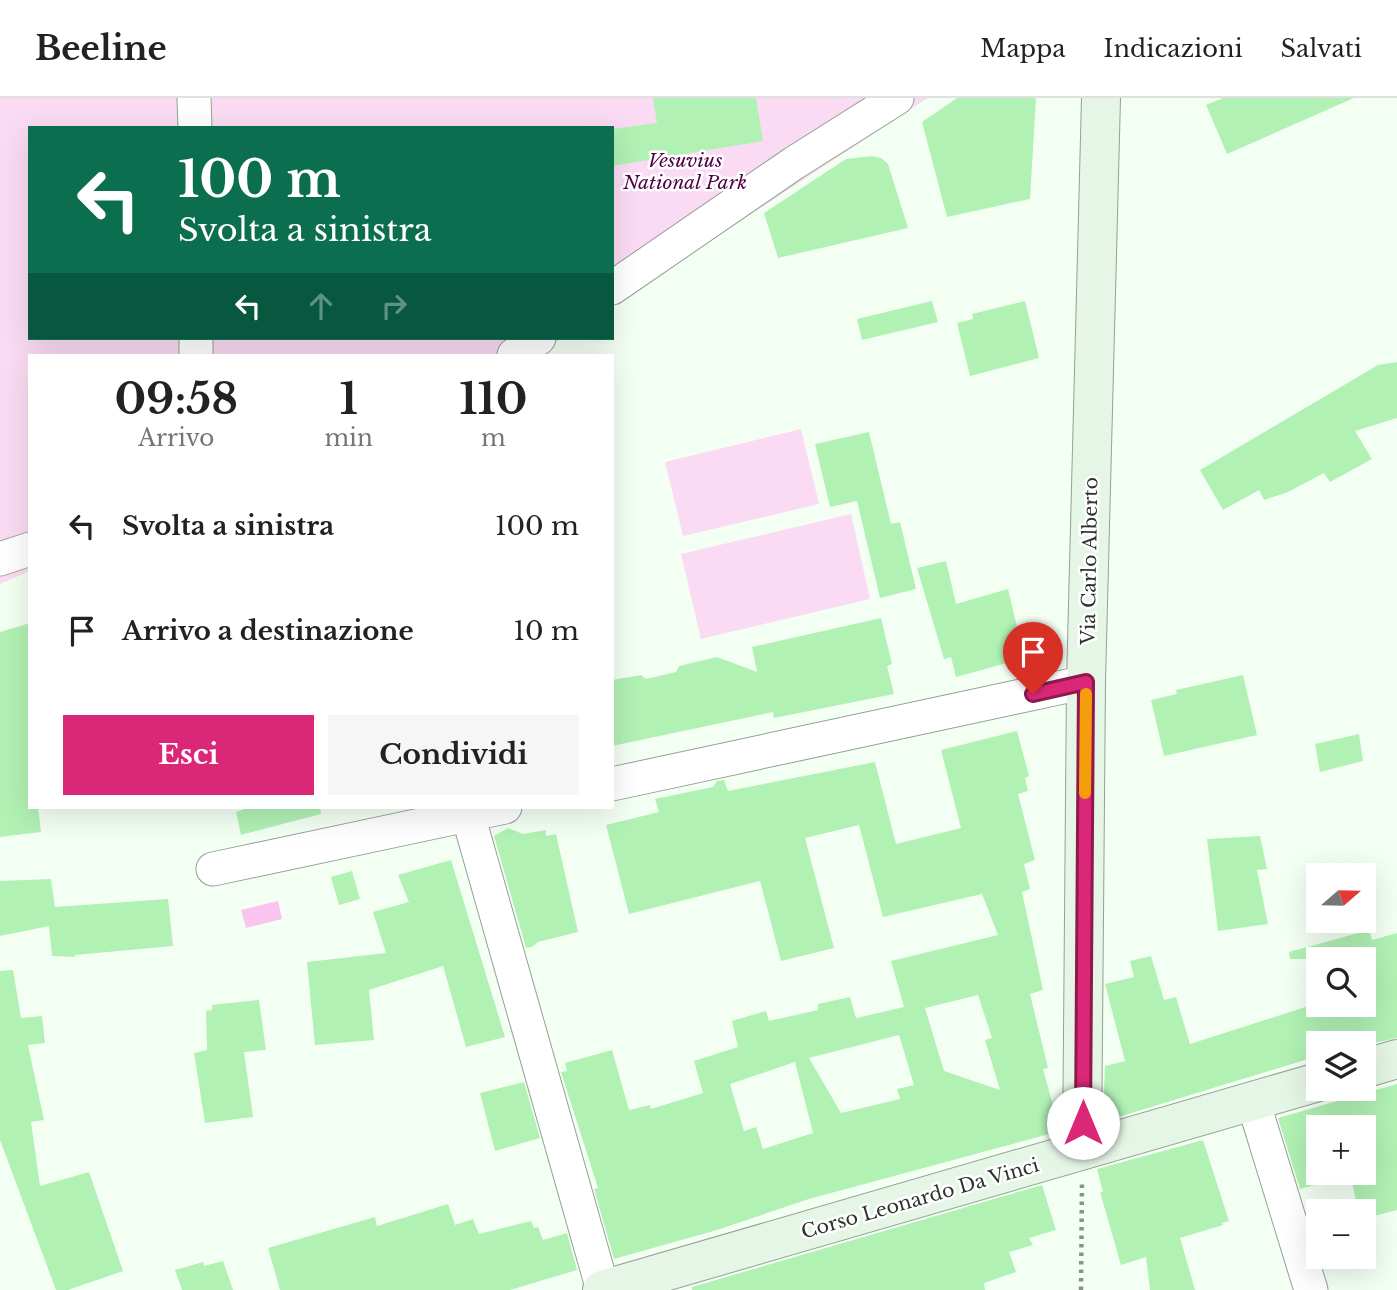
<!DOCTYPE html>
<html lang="it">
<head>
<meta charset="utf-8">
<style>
	body { margin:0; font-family:"Libre Baskerville",serif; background:#f6f6f6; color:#222; height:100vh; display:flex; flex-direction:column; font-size:26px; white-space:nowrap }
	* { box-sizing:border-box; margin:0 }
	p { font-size:23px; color:#767676 }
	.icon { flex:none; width:38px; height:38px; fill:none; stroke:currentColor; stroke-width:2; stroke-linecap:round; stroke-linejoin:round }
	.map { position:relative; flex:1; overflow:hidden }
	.drawer { position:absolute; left:28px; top:256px; width:586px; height:455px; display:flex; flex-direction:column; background:#fff; border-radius:0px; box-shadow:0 7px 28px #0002 }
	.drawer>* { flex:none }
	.hud { position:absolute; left:28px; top:28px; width:586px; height:214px; border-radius:0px; box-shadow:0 7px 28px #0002; background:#0b6e4f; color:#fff; overflow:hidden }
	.needle { width:46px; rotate:70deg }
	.controls { position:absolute; left:1306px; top:765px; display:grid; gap:14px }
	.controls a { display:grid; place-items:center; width:70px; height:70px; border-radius:0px; background:#fff; box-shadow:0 7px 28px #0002; font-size:35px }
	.pin { position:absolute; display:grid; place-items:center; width:60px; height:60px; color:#fff; margin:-72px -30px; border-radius:50% 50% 50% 0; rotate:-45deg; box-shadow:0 0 7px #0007 }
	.pin .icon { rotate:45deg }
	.me { position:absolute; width:77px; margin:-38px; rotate:0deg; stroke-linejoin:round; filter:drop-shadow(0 0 5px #0008) }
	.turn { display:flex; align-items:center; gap:24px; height:147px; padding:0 35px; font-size:32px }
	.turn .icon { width:91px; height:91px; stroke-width:2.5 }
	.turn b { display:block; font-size:49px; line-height:60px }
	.lanes { display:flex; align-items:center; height:66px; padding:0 35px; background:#0003; justify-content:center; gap:35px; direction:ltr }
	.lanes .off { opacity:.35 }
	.eta { display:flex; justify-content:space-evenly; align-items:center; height:119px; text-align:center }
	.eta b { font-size:42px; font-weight:800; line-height:49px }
	.action { display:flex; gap:14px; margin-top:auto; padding:14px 35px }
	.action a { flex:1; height:80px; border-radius:0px; background:#db2777; color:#fff; font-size:28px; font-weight:800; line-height:80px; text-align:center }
	.action a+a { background:#f6f6f6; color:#222 }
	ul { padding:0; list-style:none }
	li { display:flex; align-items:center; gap:21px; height:105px; padding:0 35px }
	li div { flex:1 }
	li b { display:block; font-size:26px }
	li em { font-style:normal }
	header { display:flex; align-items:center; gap:42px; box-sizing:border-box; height:98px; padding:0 35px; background:#fff; border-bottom:2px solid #e0e0e0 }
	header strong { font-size:33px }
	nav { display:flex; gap:38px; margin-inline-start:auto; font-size:24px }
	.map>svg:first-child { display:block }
	.green { fill:#fadbf3 }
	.water { fill:#fbc4f0 }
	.building { fill:#b1f1b4; fill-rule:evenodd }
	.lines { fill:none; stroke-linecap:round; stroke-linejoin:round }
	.street-casing { stroke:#94a095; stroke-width:35 }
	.secondary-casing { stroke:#94a095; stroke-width:40 }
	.path { stroke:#899189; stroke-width:4.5; stroke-dasharray:3.5 5; stroke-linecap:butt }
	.street { stroke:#fff; stroke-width:33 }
	.secondary { stroke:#e5f6e6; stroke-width:38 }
	.route-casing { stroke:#8e194d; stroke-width:18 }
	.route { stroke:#db2777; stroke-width:12 }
	.slow { stroke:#f59e0b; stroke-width:12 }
	.labels { text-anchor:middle; stroke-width:5; stroke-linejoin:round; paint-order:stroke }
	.park-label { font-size:19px; font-style:italic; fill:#520149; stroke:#fff }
	.street-label { font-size:19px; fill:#2e332e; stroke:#fff }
</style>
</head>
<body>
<header>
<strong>Beeline</strong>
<nav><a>Mappa</a><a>Indicazioni</a><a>Salvati</a></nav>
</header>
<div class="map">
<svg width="1397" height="1192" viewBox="0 0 1397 1192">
	<rect width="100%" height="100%" fill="#f4fff4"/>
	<g class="green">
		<path d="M0,0H928L613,207L612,30H30V240H562L535,257H30V473L0,486Z"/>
		<path d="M801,331L819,406L683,438L665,364Z"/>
		<path d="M851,416L870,501L701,541L681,456Z"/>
	</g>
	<path class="water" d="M278,803L282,821L246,830L241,812Z"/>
	<g class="building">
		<path d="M653,0H756L763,43L612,68V31L657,25Z"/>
		<path d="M957,0H1036L1030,101L947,119L922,24Z"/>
		<path d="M1223,0H1354L1227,56L1206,7Z"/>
		<path d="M872,58L881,60L888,66L908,130L778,160L764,115L846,61Z"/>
		<path d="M932,203L938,224L862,242L857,221Z"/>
		<path d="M1025,203L1039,260L970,278L957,225L973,221L972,216Z"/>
		<path d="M1397,264V320L1355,333L1372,361L1330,384L1324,375L1288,394L1264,402L1259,392L1223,412L1200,372L1378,267Z"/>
		<path d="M869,334L891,426L900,424L916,491L880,500L857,403L830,409L815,346Z"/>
		<path d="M946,463L956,506L1008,491L1020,541L1017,542L1022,561L956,579L951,559L944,561L917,470Z"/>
		<path d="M881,520L892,566L887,568L894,596L774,620L773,614L612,648V582L641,577L646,581L676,574L679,568L717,559L757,574L752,549Z"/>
		<path d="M30,525V709H38L41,734L0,739V534Z"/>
		<path d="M1243,577L1257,637L1164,658L1151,602L1177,596L1176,592Z"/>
		<path d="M1017,633L1029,678L1025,680L1028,693L1018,696L1035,762L1024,766L1030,791L1022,794L1043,892L1030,896L1048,970L1043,971L1060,1033L809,1101L717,1132L614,1161L594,1091L598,1090L561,974L567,973L565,965L612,952L629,1012L650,1007L651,1011L703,995L694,963L738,949L732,923L766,913L769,923L818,912V906L850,899L856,920L904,909L891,863L998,837L982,796L883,819L859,727L805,740L834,850L781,863L760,783L629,816L606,727L659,714L655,701L713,689L717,683L724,682L728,693L875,664L896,746L961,730L941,652ZM978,897L992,940L985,942L1000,992L944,973L925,910ZM899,937L914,987L897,991L900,1001L841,1015L809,960ZM795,964L813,1035L763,1051L756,1029L744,1033L730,986Z"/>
		<path d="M1359,636L1363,663L1320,674L1315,646Z"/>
		<path d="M250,709H320L321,716L241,737L236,714Z"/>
		<path d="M508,730L523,736L546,732V738L556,736L578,834L538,844L532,849L526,850L494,738Z"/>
		<path d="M1260,738L1267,771L1257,772L1268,826L1218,833L1207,741Z"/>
		<path d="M451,762L505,939L466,949L443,868L369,892L374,942L315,947L307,864L386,855L373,814L409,804L398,777Z"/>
		<path d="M352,773L360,801L339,807L331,779Z"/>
		<path d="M51,781L55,809L168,801L173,848L75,857V859L52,858L49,828L0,838V783Z"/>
		<path d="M1369,832L1372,842L1397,835V940L1374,945H1318V958L1112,1021L1104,995L1105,968L1125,963L1105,886L1134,879L1130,863L1151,858L1164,902L1176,899L1190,946L1315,906H1363V861H1290L1289,854Z"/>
		<path d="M13,872L21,920L42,918L45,945L28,947L44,1022L31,1024L40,1088L89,1074L123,1173L68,1192H56L0,1042V873Z"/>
		<path d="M259,902L266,952L244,954L253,1019L205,1025L194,955L207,952L206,913L212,912V907Z"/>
		<path d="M524,984L540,1040L495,1053L480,995Z"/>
		<path d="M1397,986V1112L1363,1121V1113H1358L1350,1074H1363V1029H1318V1086L1300,1091L1278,1020Z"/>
		<path d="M1203,1042L1229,1123L1222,1125L1223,1127L1180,1140L1195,1192H1150L1146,1159L1121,1167L1100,1094H1103L1097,1071Z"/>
		<path d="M1042,1087L1056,1132L1029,1140L1033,1147L1009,1154L1016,1174L984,1185L985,1192H692V1189Z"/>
		<path d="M448,1106L455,1127L473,1121L479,1136L531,1123L534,1130L538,1129L543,1142L567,1135L577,1172L510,1192H280L268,1150L375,1119L377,1128Z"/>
		<path d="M223,1163L233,1192H182L175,1172L203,1164L204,1168Z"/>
	</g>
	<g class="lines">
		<g class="street-casing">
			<g id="street">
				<path d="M194,0L195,30"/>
				<path d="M612,190L794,65L897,0"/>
				<path d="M196,240V257"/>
				<path d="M514,257L539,240"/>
				<path d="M0,461L30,451"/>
				<path d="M612,686L1086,584"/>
				<path d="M468,717L603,1192"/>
				<path d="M213,771L505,709"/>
				<path d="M1253,1003L1311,1192"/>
			</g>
		</g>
		<g class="secondary-casing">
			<g id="secondary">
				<path d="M1363,971L1397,961"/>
				<path d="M1082,1052L1086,584L1101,0"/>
				<path d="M602,1192L1318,984"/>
			</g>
		</g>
		<path class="path" d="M1081,1192L1082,1084"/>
		<use href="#street" class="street"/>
		<use href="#secondary" class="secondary"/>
	</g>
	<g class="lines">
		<g class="route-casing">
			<path id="route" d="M1033,596L1086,584L1083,1025"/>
		</g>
		<use href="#route" class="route"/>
		<path class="slow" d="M1085,695L1086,596"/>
	</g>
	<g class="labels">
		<g class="park-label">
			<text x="685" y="69">Vesuvius<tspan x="685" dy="22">National Park</tspan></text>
		</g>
		<g class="street-label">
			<text transform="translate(1089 463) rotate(-89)" y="7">Via Carlo Alberto</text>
			<text transform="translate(920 1100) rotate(-16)" y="7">Corso Leonardo Da Vinci</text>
		</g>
	</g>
</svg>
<div class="controls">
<a><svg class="needle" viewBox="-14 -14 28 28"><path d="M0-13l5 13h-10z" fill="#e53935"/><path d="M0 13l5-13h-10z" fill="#767676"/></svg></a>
<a><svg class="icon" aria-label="search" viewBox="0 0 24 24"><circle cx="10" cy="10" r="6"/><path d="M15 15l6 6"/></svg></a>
<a><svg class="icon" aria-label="layers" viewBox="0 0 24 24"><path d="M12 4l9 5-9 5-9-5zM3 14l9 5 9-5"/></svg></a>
<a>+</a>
<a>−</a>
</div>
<div class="pin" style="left:1033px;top:596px;background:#d93025"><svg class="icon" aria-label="arrive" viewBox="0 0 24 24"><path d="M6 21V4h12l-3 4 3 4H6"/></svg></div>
<svg class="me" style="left:1083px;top:1025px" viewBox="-20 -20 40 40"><circle r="19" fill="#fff"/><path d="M0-13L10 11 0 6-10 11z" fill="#db2777"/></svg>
<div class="hud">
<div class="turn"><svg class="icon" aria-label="left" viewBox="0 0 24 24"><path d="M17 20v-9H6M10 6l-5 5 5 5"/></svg><div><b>100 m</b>Svolta a sinistra</div></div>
<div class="lanes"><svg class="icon" aria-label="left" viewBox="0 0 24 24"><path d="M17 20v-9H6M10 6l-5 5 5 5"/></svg><svg class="icon off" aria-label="ahead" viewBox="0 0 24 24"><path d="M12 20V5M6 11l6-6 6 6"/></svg><svg class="icon off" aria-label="right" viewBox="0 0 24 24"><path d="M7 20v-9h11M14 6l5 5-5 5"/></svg></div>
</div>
<section class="drawer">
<div class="eta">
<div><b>09:58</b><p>Arrivo</p></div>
<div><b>1</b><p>min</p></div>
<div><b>110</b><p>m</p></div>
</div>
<ul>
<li><svg class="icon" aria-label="left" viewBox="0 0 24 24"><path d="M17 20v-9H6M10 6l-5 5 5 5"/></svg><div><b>Svolta a sinistra</b></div><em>100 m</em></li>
<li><svg class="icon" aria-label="arrive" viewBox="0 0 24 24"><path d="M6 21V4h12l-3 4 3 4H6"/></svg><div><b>Arrivo a destinazione</b></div><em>10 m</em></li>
</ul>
<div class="action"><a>Esci</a><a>Condividi</a></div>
</section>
</div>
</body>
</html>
